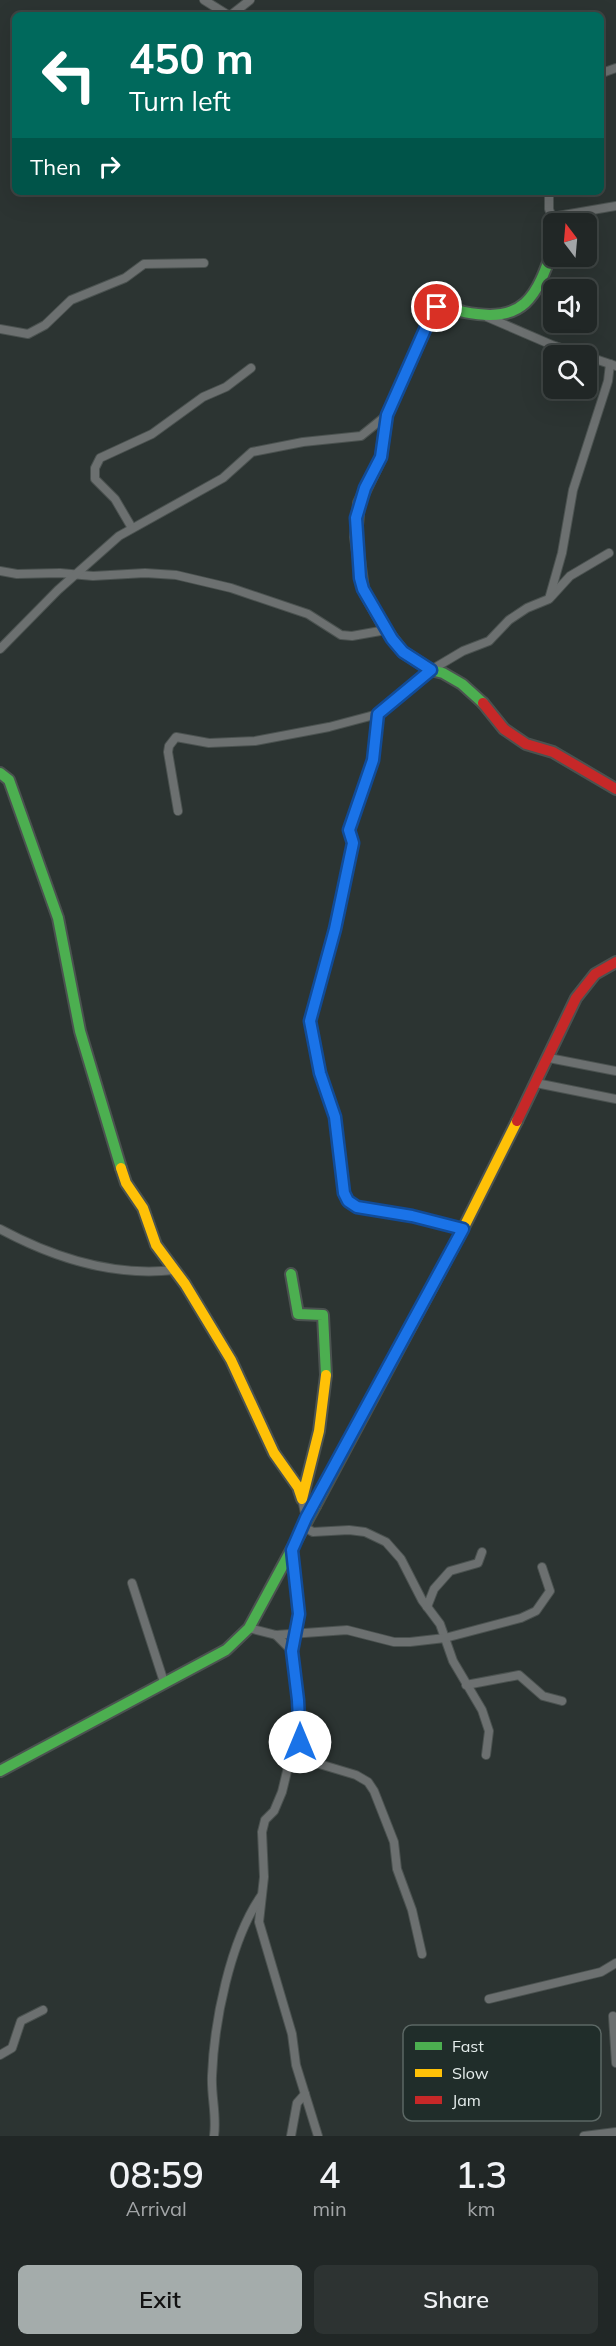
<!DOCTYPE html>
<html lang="en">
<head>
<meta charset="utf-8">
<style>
	body { margin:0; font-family:Mulish,sans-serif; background:#2d3332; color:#f1f3f6; height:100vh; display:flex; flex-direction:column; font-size:22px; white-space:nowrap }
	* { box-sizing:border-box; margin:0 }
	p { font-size:20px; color:#a2a5a7 }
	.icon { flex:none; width:33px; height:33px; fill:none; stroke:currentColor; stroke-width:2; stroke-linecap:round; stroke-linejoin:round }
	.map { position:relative; height:2136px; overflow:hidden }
	.side { display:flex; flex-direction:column; background:#212726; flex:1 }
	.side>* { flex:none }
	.top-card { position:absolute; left:12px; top:12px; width:592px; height:183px; border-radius:9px; box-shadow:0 6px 24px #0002,0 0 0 2px #3e4443; background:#00695c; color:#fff; overflow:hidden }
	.needle { width:39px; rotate:344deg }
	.fabs { position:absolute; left:543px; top:213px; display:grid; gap:12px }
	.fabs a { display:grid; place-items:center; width:54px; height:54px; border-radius:9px; background:#212726; box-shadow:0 6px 24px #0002,0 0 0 2px #3e4443; font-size:30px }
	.pin { position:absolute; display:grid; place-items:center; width:51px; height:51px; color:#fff; margin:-26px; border:3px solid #fff; border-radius:50%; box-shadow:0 2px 6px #0007 }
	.me { position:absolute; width:66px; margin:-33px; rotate:0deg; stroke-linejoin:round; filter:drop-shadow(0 0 4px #0008) }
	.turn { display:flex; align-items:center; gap:21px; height:126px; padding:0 18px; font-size:27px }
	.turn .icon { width:78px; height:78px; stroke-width:2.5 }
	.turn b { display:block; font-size:42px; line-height:51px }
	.then { display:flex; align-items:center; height:57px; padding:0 18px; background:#0003; gap:12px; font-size:22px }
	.eta { display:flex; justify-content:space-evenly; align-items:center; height:102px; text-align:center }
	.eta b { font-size:36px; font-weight:600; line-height:42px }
	.action { display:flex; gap:12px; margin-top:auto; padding:12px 18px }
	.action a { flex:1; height:69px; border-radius:9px; background:#a4acab; color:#111; font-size:24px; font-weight:600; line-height:69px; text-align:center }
	.action a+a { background:#2d3332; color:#f1f3f6 }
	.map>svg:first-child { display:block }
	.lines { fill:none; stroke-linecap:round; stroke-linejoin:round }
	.street-casing { stroke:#4b5250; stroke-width:10 }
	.fast-casing { stroke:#4b5250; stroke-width:14 }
	.slow-casing { stroke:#4b5250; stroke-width:14 }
	.jam-casing { stroke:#4b5250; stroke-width:14 }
	.street { stroke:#6c7070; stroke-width:8 }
	.fast { stroke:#4caf50; stroke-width:10 }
	.slow { stroke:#ffc107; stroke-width:10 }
	.jam { stroke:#c62828; stroke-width:10 }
	.route-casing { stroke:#114b97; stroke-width:15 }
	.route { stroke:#1a73e8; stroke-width:10 }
	.key { fill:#202d2a; stroke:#5b6764; stroke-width:1.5 }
	.key-label { font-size:16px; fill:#e5edec }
</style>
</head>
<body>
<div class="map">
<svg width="616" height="2136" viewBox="0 0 616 2136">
	<rect width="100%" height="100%" fill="#2c3432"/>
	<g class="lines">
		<g class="street-casing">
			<g id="street">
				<path d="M204,0L228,15"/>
				<path d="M231,15L250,0"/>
				<path d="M602,73L616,68"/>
				<path d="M549,192V209L554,224"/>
				<path d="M552,217L616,206"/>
				<path d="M487,317L552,345L585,356"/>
				<path d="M0,329L28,334L45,325L71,300L125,278L144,264L204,263"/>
				<path d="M586,356L616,366"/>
				<path d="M132,528L115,499L95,479V468L100,458L152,434L203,397L226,387L251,368"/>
				<path d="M0,571L17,574L60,573L93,576L145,573L176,575L231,588L308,614L341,635L352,636L386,630"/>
				<path d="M550,598L570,576L609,553"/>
				<path d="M0,649L58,590L119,536L223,478L252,452L303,442L361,436L387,415"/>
				<path d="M378,714L373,760L349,830L353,843L345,872L335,929L310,1021L320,1073L335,1117L344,1193L348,1201L357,1207L412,1216L463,1229"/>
				<path d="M178,811L168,752L169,746L176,737L209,743L255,741L329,727L378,714L431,670L463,651L489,641L509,620L527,608L549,599L562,553L573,490L608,381L610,364"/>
				<path d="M549,1058L616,1071"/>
				<path d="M536,1083L616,1099"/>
				<path d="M0,1229C54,1258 112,1277 174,1270"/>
				<path d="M302,1499L306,1518"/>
				<path d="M302,1526L313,1532L349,1530L365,1532L386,1542L401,1559L422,1600L440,1624L453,1661L482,1710L489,1731L486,1755"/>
				<path d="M292,1550L299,1614L292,1651L300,1728L296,1757L290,1759L282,1792L274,1811L265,1820L262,1832L264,1877L259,1922L292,2034L296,2065L318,2136"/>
				<path d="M132,1583L164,1682"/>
				<path d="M427,1607L434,1589L450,1571L478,1563L482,1552"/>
				<path d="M249,1628L276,1635L347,1630L394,1642H410L445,1638L521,1618L536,1611L550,1591L542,1567"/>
				<path d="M276,1635L292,1651"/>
				<path d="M466,1685L519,1675L543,1696L562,1701"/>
				<path d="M296,1757L356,1775L368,1782L374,1791L394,1842L397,1869L412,1910L422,1954"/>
				<path d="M489,1999L601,1972L616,1963"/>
				<path d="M613,2016L616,2063"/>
				<path d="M0,2055L12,2048L21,2021L43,2010"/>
				<path d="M214,2136C217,2116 211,2096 212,2076C214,2022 230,1941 261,1896"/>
				<path d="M291,2136L297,2103L305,2094"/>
				<path d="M584,2136L616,2132"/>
			</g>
		</g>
		<g class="fast-casing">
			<g id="fast">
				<path d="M483,703L462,684L443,673L431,670L403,652L386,630L363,589L356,537L359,503L381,457L387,415L433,312C444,306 452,309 464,312C525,324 536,298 554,246"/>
				<path d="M0,773L9,780L58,918L80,1031L121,1168"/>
				<path d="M291,1274L298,1314L323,1315L326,1375"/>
				<path d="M0,1771L226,1650L249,1628L315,1506"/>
			</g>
		</g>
		<g class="slow-casing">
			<g id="slow">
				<path d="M121,1168L126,1183L143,1208L156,1245L185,1284L231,1360L274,1453L298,1487L302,1499L319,1431L326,1375"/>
				<path d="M315,1506L463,1229L517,1121"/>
			</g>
		</g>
		<g class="jam-casing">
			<g id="jam">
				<path d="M483,703L504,729L526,744L553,752L616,789"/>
				<path d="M517,1121L576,998L595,974L616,962"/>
			</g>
		</g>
		<use href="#street" class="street"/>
		<use href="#fast" class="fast"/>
		<use href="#slow" class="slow"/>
		<use href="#jam" class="jam"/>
	</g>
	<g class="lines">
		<g class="route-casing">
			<path id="route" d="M300,1742L298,1700L292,1651L299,1614L292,1550L306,1518L463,1229L412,1216L357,1207L348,1201L344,1193L335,1117L320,1073L310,1021L335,929L353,843L349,830L373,760L378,714L431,670L403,652L392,639L363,589L360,578L356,518L365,488L381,457L387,415L431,316L437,307"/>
		</g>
		<use href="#route" class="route"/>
	</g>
	<rect x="403" y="2025" width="198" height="96" rx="9" class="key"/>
	<rect x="415" y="2042" width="27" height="8" fill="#4caf50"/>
	<rect x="415" y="2069" width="27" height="8" fill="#ffc107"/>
	<rect x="415" y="2096" width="27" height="8" fill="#c62828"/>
	<g class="key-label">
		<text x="452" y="2052">Fast</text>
		<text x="452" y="2079">Slow</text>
		<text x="452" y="2106">Jam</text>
	</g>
</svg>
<div class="fabs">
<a><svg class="needle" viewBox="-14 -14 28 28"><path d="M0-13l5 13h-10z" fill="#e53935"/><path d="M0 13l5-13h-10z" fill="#a2a5a7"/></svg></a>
<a><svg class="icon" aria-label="sound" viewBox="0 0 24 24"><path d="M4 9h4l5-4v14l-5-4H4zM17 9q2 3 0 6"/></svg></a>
<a><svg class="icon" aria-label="search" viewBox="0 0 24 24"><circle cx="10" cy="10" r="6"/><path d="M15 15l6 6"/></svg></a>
</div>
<div class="pin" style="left:437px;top:307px;background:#d93025"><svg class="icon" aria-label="arrive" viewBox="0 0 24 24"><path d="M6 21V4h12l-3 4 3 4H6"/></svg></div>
<svg class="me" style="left:300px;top:1742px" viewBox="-20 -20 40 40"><circle r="19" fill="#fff"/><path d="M0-13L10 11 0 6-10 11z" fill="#1a73e8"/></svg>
<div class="top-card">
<div class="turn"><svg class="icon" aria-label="left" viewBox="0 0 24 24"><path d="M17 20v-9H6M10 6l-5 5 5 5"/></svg><div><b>450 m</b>Turn left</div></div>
<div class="then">Then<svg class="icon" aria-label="right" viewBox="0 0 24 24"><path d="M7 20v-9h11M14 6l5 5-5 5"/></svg></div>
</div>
</div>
<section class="side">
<div class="eta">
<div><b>08:59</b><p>Arrival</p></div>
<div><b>4</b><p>min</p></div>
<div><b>1.3</b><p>km</p></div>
</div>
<div class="action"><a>Exit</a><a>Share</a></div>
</section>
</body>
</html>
